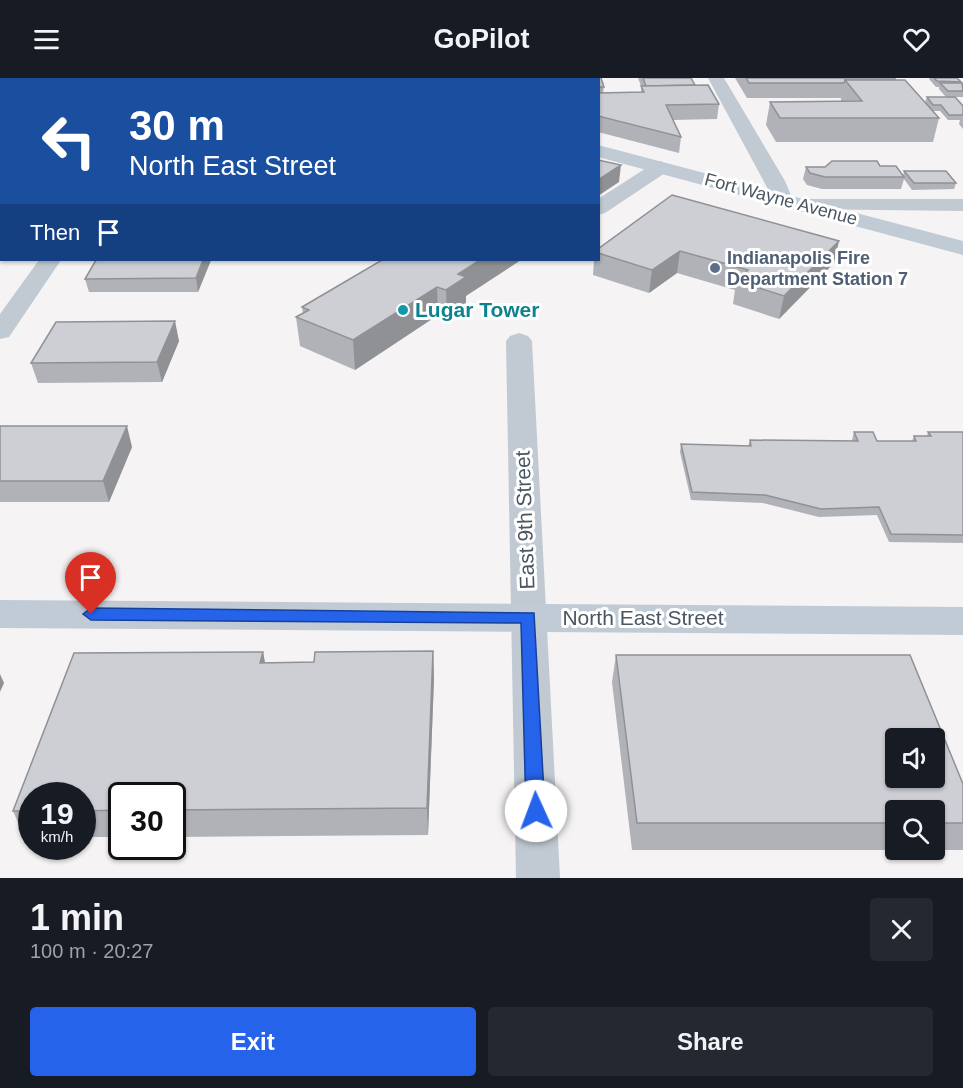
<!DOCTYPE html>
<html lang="en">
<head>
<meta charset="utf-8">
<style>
	body { margin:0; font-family:Arial,sans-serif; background:#242831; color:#f1f3f6; height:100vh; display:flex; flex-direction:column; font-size:22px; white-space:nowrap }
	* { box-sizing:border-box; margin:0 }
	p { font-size:20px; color:#9ea1a6 }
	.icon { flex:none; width:33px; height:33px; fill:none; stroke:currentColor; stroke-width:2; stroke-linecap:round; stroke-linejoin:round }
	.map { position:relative; height:800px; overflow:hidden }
	.drawer { display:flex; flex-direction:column; background:#171b24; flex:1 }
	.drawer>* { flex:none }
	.banner { position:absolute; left:0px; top:0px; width:600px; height:183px; box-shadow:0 2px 4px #0004; background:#1a4fa0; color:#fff; overflow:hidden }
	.controls { position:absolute; left:885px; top:650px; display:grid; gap:12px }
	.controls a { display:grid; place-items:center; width:60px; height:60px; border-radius:6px; background:#171b24; box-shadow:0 2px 4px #0004; font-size:30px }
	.speed { position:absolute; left:18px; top:704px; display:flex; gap:12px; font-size:30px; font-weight:700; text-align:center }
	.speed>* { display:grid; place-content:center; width:78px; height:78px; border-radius:50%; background:#171b24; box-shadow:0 2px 4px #0004; line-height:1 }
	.speed small { font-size:15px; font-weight:400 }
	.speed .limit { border:3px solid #111; border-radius:9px; background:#fff; color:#111 }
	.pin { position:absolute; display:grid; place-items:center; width:51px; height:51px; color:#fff; margin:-62px -26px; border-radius:50% 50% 50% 0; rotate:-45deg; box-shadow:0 0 6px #0007 }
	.pin .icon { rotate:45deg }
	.me { position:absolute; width:66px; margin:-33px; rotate:358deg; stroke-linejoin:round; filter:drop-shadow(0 0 4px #0008) }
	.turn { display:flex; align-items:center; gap:21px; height:126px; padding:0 30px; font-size:27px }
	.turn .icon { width:78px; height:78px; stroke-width:2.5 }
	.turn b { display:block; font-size:42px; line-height:51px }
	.then { display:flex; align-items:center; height:57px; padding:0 30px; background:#0003; gap:12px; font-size:22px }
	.round { display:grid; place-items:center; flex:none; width:63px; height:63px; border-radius:6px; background:#242831 }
	.headline { display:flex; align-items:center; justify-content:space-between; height:102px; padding:0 30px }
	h1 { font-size:36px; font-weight:700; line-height:45px }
	.primary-button { display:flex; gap:12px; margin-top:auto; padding:12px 30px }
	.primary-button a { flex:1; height:69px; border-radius:6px; background:#2563eb; color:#fff; font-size:24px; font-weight:700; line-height:69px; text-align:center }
	.primary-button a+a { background:#242831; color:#f1f3f6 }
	header { display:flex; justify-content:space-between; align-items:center; height:78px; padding:0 30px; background:#171b24; font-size:27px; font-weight:700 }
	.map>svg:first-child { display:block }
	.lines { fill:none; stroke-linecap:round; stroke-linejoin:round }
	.street { fill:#c1cad2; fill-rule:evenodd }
	.secondary { fill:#c1cbd6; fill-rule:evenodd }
	.wall { fill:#b0b2b7; fill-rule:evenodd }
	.shaded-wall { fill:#909195 }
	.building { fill:#cdcfd5; stroke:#909195; stroke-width:1.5; fill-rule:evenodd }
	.route { fill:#2563eb; stroke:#184099; stroke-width:1.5 }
	.service-dot { fill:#5c6f8a; stroke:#fff; stroke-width:2 }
	.culture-dot { fill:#0f9aa8; stroke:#fff; stroke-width:2 }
	.labels { text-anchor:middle; stroke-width:6; stroke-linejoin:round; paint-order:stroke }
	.far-street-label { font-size:18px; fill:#4a5661; stroke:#fff }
	.far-service-label { font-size:18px; font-weight:bold; fill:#4e5e75; stroke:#fff; text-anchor:start }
	.culture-label { font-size:21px; font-weight:bold; fill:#0d838f; stroke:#fff; text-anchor:start }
	.street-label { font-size:21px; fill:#4a5661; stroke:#fff }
</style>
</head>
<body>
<header><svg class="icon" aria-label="menu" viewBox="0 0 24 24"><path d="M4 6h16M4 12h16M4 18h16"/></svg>GoPilot<svg class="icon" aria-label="heart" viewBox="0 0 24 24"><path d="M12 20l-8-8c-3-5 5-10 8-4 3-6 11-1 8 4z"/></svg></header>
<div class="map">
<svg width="963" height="800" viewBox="0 0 963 800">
	<rect width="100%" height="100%" fill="#f5f3f3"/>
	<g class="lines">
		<g class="street">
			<path d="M167,0H183L166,2Z"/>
			<path d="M344,0H362L343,2Z"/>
			<path d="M708,0H724L785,103L793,122L790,126H776Z"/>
			<path d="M661,83L671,89L668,93L605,135L598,137V121L654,85Z"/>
			<path d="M802,121H963V133L795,131L792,127L795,123Z"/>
			<path d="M39,182H61L9,259L0,261V236Z"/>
			<path d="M519,255L528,258L532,263L560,800H516L506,263L510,258Z"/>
		</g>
		<g class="secondary">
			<path d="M317,0H340L341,2H318Z"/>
			<path d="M598,67L963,163V177L598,79Z"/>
			<path d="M0,522L963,529V557L0,550Z"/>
		</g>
	</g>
	<g class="wall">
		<path d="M391,0H544V2H397Z"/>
		<path d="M571,0H601L604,9L603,15L641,14V8L638,0H691L695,7L719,26L717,41L673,42L681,59L679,75L598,54V2H571Z"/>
		<path d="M735,0H894L925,24L927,19L963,28V51L959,46L960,42H948L940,33H933L939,40L933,64H776L766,47L770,24L841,23V20H747Z"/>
		<path d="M929,0H957L961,4L960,5L963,6V19H946L939,11V9H936L929,1Z"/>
		<rect x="0" y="2" width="2" height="28"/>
		<rect x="0" y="46" width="2" height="32"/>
		<path d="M880,88L903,98L904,93L956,105L954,111L912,112L904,101L901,111H822L807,107L803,101L806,89Z"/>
		<path d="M2,92V111H0V94Z"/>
		<path d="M672,117L834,185L779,241L733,226L735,212L677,195L649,215L593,197L594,182H598V171Z"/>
		<path d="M96,182H211L198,214H89L85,201Z"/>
		<path d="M382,182L466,218V227L447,240L438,237L355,292L300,268L296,239L303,236L302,229Z"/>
		<path d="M179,263L162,304L38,305L31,285Z"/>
		<path d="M0,348L132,369L109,424H0Z"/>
		<path d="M854,354L877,363H912L914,358H927L928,354H963V465L889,464L877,437L819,439L763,425L691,422L680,374L681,366L748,368L750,362L853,363L852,362Z"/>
		<path d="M433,573L434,600L428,757L172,759V717H122V759H82V717H32V759L25,760L13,733L74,575L263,574L265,585L314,584L315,574Z"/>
		<path d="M616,577L963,706V772H632L612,604ZM896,732H934V771H896Z"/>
	</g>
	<g class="shaded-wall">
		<path d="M132,0H142L141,2H131Z"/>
		<path d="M621,87L619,104L598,118V102Z"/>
		<path d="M839,163L834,185L779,241L784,218Z"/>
		<path d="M680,173L677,195L649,215L652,192Z"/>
		<path d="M203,182H211L198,214L196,200Z"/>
		<path d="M480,182H521L466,218V227L447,240L446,212L458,196Z"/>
		<path d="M437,209L438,237L355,292L353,262Z"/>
		<path d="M175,243L179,263L162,304L157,284Z"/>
		<path d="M127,348L132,369L109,424L103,403Z"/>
		<path d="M433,573L434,600L428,757L427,730Z"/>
		<path d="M263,574L268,601L260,585Z"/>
		<path d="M0,596L4,605L0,614Z"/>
	</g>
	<g class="building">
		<path d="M83,0H132L131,2H82Z"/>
		<path d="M203,0H251L250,2H202Z"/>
		<path d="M479,0H544V2H485Z"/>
		<path d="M574,0H601L604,9H598V2H574Z"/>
		<path d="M643,0H691L695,7L646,8Z"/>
		<path d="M746,0H894L896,2H845L844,5H749Z"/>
		<path d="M934,0H957L961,4L937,3Z"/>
		<rect x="0" y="2" width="2" height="17"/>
		<path d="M845,2H905L939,40H780L770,24L862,23Z"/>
		<path d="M940,5H962L963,13H948Z"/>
		<path d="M708,7L719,26L666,27L681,59L598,38V15L644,14L641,8Z"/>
		<path d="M927,19H955L963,28V37H949L941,27H933Z"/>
		<path d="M0,46H2L1,67H0Z"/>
		<path d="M598,82L621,87L598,102Z"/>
		<path d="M832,83H877L880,88H896L904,99H825L810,95L806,89H825Z"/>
		<path d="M904,93H946L956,105H914Z"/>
		<path d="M672,117L839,163L784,218L737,203L748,192L680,173L652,192L598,175V171Z"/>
		<path d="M96,182H203L196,200L85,201Z"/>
		<path d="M382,182H480L458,196L466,199L446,212L437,209L353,262L296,239L309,232L302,229Z"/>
		<path d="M175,243L157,284L31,285L56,244Z"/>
		<path d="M0,348H127L103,403H0Z"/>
		<path d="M854,354H873L877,363H916L914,358H931L928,354H963V457L891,456L879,429L821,431L765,417L692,414L681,366L751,368L750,362L858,363Z"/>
		<path d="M433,573L427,730L172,732V717H122V732L82,733V717H32V733H13L74,575L263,574L260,585L314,584L315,574Z"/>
		<path d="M616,577H910L963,706V745H934V732H896V745H637ZM896,660H934V699H896Z"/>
	</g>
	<path class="route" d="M91,530L534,535L545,733L542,739L536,741L529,739L526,733L521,545L91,542L83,536Z"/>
	<circle class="service-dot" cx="715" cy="190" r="6"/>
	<circle class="culture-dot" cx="403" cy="232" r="6"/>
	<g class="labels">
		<g class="far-street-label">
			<text transform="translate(781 121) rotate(15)" y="6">Fort Wayne Avenue</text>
		</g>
		<g class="far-service-label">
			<text x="727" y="186">Indianapolis Fire<tspan x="727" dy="21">Department Station 7</tspan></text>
		</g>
		<g class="culture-label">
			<text x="415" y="239">Lugar Tower</text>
		</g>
		<g class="street-label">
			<text transform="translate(525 442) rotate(-92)" y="7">East 9th Street</text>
			<text x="643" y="547">North East Street</text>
		</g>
	</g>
</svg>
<div class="controls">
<a><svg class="icon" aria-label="sound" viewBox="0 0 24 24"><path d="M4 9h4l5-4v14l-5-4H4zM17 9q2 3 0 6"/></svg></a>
<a><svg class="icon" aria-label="search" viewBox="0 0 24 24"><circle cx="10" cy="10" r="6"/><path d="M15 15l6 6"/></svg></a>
</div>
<div class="speed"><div>19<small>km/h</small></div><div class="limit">30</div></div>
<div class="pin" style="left:91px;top:536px;background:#d93025"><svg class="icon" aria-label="arrive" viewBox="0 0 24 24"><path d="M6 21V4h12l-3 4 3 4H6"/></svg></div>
<svg class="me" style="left:536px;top:733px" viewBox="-20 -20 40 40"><circle r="19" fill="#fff"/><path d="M0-13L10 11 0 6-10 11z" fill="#2563eb"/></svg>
<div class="banner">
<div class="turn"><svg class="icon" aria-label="left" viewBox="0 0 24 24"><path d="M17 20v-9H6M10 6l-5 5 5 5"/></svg><div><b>30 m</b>North East Street</div></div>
<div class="then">Then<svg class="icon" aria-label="arrive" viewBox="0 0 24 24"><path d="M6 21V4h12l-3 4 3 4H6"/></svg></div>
</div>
</div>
<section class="drawer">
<div class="headline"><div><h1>1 min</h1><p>100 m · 20:27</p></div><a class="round"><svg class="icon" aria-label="close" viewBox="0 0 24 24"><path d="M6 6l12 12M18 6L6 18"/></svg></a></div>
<div class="primary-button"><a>Exit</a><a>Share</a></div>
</section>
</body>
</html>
